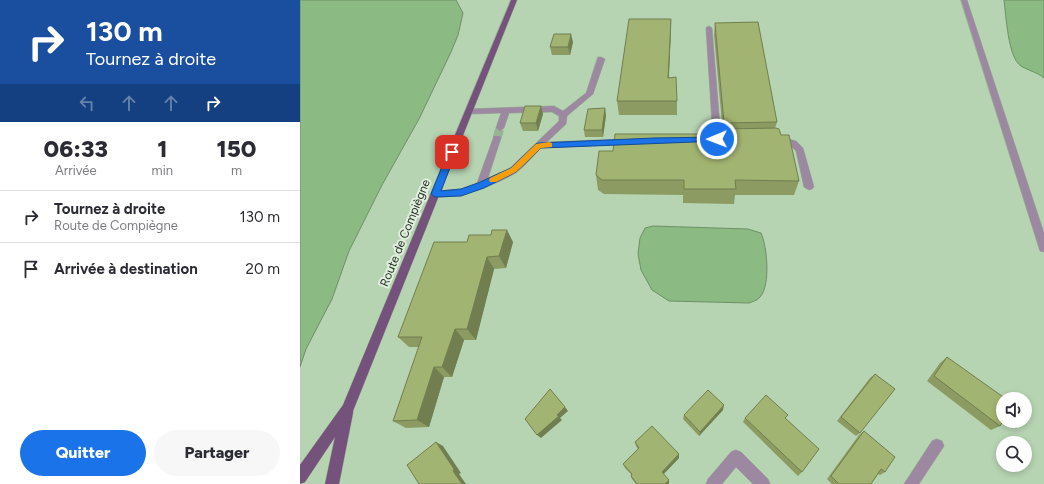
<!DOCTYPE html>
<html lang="fr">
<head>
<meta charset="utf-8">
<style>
	body { margin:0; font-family:Figtree,sans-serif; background:#f7f7f7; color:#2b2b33; height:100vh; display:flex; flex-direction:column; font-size:15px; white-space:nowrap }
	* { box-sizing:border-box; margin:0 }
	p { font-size:13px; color:#7c7c81 }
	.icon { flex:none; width:22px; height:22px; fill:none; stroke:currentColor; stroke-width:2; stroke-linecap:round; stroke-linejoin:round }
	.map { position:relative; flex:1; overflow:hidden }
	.panel { display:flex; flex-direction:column; background:#fff; width:300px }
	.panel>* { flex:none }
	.hud { background:#1a4fa0; color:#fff; overflow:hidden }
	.buttons { position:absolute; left:696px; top:392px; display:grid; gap:8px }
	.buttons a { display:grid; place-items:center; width:36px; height:36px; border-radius:50%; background:#fff; box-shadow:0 2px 6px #0003; font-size:20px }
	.pin { position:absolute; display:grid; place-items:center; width:34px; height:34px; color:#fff; margin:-17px; border-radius:8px; box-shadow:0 2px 6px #0006 }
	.me { position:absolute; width:44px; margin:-22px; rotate:269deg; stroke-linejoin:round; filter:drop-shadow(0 0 3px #0008) }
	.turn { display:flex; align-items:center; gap:14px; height:84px; padding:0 20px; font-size:18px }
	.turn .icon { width:52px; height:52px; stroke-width:2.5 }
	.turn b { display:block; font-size:28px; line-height:34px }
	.lanes { display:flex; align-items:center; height:38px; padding:0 20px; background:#0003; justify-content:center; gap:20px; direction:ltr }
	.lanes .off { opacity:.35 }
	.eta { display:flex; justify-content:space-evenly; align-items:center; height:68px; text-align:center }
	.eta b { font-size:24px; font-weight:800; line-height:28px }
	.action { display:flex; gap:8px; margin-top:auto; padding:8px 20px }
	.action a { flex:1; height:46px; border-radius:24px; background:#1a73e8; color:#fff; font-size:16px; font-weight:800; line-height:46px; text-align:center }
	.action a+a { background:#f7f7f7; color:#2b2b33 }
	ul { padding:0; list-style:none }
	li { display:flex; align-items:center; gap:12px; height:52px; padding:0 20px; border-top:1px solid #e1e1e2 }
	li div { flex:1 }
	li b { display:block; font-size:15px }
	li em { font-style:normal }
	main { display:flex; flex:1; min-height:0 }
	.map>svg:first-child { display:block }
	.water { fill:#8bba83; stroke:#6d9167 }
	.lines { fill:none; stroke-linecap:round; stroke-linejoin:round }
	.minor-tunnel { stroke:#99b396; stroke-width:9; stroke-dasharray:9 4.5; stroke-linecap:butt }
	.minor-casing { stroke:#97b093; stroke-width:1 }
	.major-casing { stroke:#97b093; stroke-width:1 }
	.minor { fill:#9c88a0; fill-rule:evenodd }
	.major { fill:#75527c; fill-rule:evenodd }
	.wall { fill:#8b9b61 }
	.shaded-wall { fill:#717e4f }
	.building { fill:#a2b471; stroke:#717e4f }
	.route { fill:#1a73e8; stroke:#114b97 }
	.slow { fill:#f59e0b }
	.labels { text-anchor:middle; stroke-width:4; stroke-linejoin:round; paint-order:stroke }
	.street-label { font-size:12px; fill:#273225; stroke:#e0efde }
</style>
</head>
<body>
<main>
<section class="panel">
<div class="hud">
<div class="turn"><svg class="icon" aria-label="right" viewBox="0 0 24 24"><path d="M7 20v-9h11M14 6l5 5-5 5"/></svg><div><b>130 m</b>Tournez à droite</div></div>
<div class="lanes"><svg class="icon off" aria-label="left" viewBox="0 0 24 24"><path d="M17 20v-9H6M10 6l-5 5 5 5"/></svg><svg class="icon off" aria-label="ahead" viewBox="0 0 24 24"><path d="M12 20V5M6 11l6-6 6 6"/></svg><svg class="icon off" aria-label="ahead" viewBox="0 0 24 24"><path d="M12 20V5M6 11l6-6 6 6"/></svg><svg class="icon" aria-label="right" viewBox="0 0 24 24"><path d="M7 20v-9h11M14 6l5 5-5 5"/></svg></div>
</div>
<div class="eta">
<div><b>06:33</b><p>Arrivée</p></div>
<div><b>1</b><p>min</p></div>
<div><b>150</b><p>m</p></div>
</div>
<ul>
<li><svg class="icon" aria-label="right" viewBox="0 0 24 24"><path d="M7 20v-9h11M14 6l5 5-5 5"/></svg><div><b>Tournez à droite</b><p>Route de Compiègne</p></div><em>130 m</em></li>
<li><svg class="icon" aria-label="arrive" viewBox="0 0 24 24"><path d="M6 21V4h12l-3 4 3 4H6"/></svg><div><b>Arrivée à destination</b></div><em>20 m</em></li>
</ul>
<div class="action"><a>Quitter</a><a>Partager</a></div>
</section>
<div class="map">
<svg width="744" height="484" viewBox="0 0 744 484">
	<rect width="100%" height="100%" fill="#b6d3b2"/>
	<g class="water">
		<path d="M0,0H156L163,13L158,35L151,52L119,119L82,185L49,251L32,299L6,349L0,367Z"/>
		<path d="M704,0H744V78C737,72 729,71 721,66C708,58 706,15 704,0Z"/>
		<path d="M353,226L448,229L461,233C467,246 471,285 460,297C458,300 452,302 449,303L369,301L352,290L341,270L338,254L340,238L345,228Z"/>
	</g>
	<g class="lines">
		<path class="minor-tunnel" d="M197,138L200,128"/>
		<g class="minor-casing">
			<g id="minor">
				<path d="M661,0H667L744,233V252L740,251L739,248Z"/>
				<path d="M409,26L412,28L421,139L417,142L413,139L406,28Z"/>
				<path d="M298,57H301L305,59L293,94L267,116L266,124L247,142L327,139L331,142L330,144L241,148C233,156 226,165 217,172C201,183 151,202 132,196L130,194L135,191L161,189L177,183L194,136H200L201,138L188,178L210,168L259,121V116L252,112L209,113L204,128L200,131L196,128L201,113L169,114L166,113V109L254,106L263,111L286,93Z"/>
				<path d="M477,136L496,141L503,148L514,187L512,189L509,190L504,187L496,151L490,145L474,141L473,139Z"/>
				<path d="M637,439L642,441L644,446L619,484H604L632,441Z"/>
				<path d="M436,450L441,452L468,479L470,484H453L436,467L422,484H406L408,479L431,452Z"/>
			</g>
		</g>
		<g class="major-casing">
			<path id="major" d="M211,0H217L53,411V413L39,484H25L35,437L5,482L0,484V465L43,405Z"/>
		</g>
		<use href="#minor" class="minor"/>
		<use href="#major" class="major"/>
	</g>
	<g class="wall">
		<path d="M371,19L369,78L377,101V115H319L317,101Z"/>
		<path d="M415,23L477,122L475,128L481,135L499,181L494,195H435L434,204L383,203V195L304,194L298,190L296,175L313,151L423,134L414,35Z"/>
		<path d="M273,42L270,55H252L250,47Z"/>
		<path d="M243,114L238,131H223L220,123Z"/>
		<path d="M306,115L303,137H285L284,130Z"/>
		<path d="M167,242H213L206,268L194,269L176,340H164L152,377H144L129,427L106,428L93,421L119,347H109L98,337Z"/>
		<path d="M647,357L700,426L691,430L627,381L640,363Z"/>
		<path d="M575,374L560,433L556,436L537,421L570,378Z"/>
		<path d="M423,410L399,436L383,419L384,415Z"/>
		<path d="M488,415L485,418L502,472L498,476L443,422L445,418Z"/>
		<path d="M564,431L585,472L580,475L578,474L571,484H532L527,479L559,435Z"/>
		<path d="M335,442L379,454V458L363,474L369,483L368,484H336L332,479L331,476L332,475L325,468L323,464L338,449L336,446Z"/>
	</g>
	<g class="shaded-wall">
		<path d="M371,19V32L368,91V78Z"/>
		<path d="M271,34L273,42L270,55L268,47Z"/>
		<path d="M241,106L243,114L238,131L236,123Z"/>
		<path d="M305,108L306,115L303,137L302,130Z"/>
		<path d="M207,230L213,242L206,268L199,256Z"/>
		<path d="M187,257L194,269L176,340L167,329Z"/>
		<path d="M155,329L164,340L152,377L142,367Z"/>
		<path d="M134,367L144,377L129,427L117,420Z"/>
		<path d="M424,405L423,410L399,436L400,432Z"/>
		<path d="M265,407L268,411L260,418L262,420L241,438L237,435Z"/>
		<path d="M136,442L143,446L161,473L159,474L166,484H162L153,471Z"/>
		<path d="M379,454V458L362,476V472Z"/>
		<path d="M369,480V483L368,484H365Z"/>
	</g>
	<g class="building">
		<path d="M329,19H371L368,78L376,77L377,101H317Z"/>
		<path d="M458,22L477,122L424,123L415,23Z"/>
		<path d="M254,34H271L268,47H250Z"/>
		<path d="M225,106H241L236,123H220Z"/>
		<path d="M305,108L302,130H284L288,109Z"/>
		<path d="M476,128L479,129L481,135H489L499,181L435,180L436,189H384V180H302L296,175L299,151H313L315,134H426V129Z"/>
		<path d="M192,230H207L199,256L187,257L167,329H155L142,367H134L117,420L93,421L122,337H98L134,242H167L169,235H191Z"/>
		<path d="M647,357L706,399H703V421L700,426L634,376Z"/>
		<path d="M575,374L595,389L560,433L541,417Z"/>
		<path d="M250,389L265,407L257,415L259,416L237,435L225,419Z"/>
		<path d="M408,390L424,405L400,432L384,415Z"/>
		<path d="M466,395L488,415L485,418L519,449L502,472L445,418Z"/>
		<path d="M352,426L379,454L362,472L369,480L365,484H337L331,476L332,474L323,464L339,448L335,442Z"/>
		<path d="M564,431L595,457L585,472L581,469L571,484H539L531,476Z"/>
		<path d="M136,442L154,469L153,471L162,484H119L107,465Z"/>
	</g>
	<path class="route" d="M417,137L421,139L420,141L241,148L216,172L184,188L161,196L135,197L131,194L148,152L152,150L156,152L141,191L161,189L178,183L211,168L236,144L239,143L354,138Z"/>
	<path class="slow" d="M249,142L252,143V147L241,148L216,172L196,182H190L189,180L190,178L211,168L236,144Z"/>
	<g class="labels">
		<g class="street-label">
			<text transform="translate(105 233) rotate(-68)" y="4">Route de Compiègne</text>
		</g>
	</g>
</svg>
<div class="buttons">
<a><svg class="icon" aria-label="sound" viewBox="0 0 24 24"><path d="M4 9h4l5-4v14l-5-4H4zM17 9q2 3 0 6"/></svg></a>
<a><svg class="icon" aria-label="search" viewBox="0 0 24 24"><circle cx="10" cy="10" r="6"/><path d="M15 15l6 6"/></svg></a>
</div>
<div class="pin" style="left:152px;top:152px;background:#d93025"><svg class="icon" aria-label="arrive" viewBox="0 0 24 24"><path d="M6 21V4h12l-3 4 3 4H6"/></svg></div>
<svg class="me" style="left:417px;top:139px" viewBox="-20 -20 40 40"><circle r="17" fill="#1a73e8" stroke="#fff" stroke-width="3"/><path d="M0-11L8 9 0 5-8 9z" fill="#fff"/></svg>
</div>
</main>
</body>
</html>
